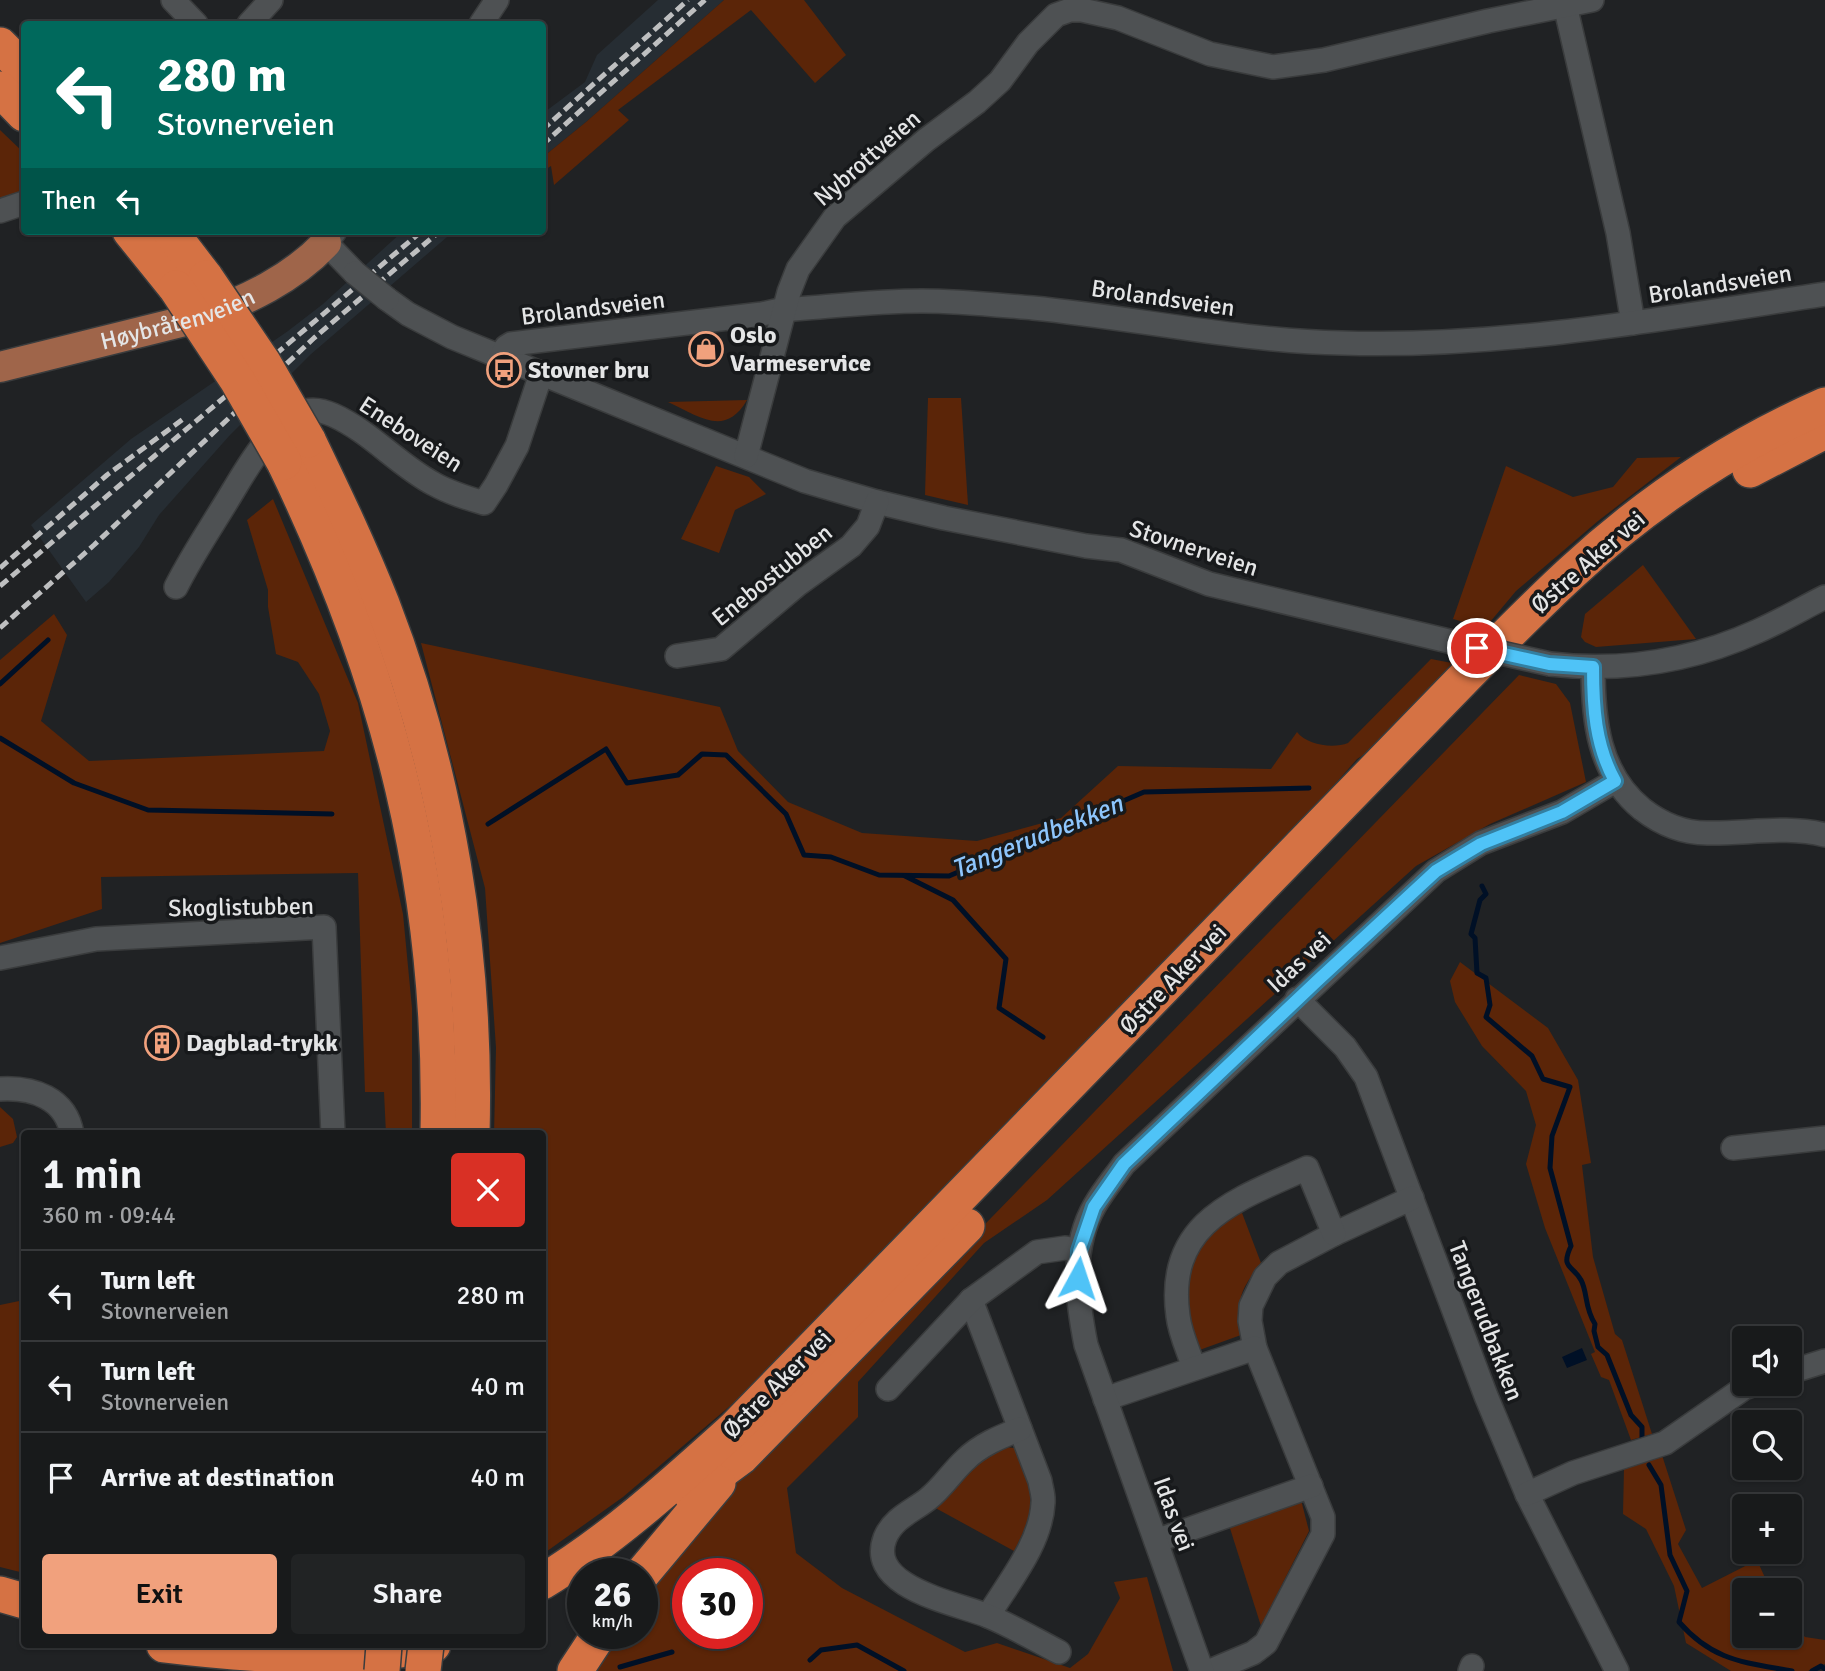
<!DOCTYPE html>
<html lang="en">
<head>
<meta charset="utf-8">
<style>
	body { margin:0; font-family:Signika,sans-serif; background:#212324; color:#f1f3f6; height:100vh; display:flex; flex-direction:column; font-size:26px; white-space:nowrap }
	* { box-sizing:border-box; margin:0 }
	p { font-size:23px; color:#9fa1a3 }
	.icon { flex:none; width:38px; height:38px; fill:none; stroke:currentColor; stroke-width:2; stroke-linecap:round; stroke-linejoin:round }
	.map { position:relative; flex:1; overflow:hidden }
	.side { position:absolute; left:21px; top:1130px; width:525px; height:518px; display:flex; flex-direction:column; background:#181a1b; border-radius:7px; box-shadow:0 2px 5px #0004,0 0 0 2px #36383a }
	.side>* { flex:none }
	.banner { position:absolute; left:21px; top:21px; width:525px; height:214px; border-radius:7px; box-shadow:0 2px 5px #0004,0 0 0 2px #36383a; background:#00695c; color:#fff; overflow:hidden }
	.controls { position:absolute; left:1732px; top:1326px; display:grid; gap:14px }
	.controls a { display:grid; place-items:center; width:70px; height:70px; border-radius:7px; background:#181a1b; box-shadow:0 2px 5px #0004,0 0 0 2px #36383a; font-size:35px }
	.speed { position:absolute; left:567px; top:1558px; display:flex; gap:14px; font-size:35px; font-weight:700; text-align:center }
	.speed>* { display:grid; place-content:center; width:91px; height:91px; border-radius:50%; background:#181a1b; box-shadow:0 2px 5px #0004,0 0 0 2px #36383a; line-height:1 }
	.speed small { font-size:18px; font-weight:400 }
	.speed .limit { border:10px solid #d22; background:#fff; color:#111 }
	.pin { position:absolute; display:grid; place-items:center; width:60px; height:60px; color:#fff; margin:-30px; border:4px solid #fff; border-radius:50%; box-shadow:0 2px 7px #0007 }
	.me { position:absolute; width:77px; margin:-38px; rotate:5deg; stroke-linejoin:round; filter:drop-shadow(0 0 5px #0008) }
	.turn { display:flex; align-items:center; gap:24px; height:147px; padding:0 21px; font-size:32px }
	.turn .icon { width:91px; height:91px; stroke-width:2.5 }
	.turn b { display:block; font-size:49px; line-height:60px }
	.then { display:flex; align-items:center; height:66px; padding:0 21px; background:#0003; gap:14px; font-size:26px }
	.round { display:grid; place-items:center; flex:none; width:74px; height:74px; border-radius:7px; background:#212324 }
	.summary { display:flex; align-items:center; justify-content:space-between; height:119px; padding:0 21px }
	h1 { font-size:42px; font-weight:600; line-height:52px }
	.cta { display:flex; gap:14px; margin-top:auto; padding:14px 21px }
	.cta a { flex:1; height:80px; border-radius:7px; background:#f1a17d; color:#111; font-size:28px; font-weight:600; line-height:80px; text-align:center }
	.cta a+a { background:#212324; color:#f1f3f6 }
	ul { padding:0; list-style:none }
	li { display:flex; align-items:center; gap:21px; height:91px; padding:0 21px; border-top:2px solid #36383a }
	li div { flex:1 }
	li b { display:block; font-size:26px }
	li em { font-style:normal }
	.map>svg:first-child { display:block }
	.built { fill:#262d33 }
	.green { fill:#5b2508; fill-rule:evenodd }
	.water { fill:#001026 }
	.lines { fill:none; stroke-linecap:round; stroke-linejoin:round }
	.stream { stroke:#001026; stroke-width:5 }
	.minor-casing { stroke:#3a3c3d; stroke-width:26 }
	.major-casing { stroke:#3a3c3d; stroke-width:33 }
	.highway-casing { stroke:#3a3c3d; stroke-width:38 }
	.minor { stroke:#4e5153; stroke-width:23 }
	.major { stroke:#9f654a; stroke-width:30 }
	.highway { stroke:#d57244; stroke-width:35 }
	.rail { stroke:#bebfc0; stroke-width:5; stroke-dasharray:10 5; stroke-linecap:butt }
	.minor-bridge-casing { stroke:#3a3c3d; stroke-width:26; stroke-linecap:butt }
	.highway-bridge-casing { stroke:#3a3c3d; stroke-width:38; stroke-linecap:butt }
	.minor-bridge { stroke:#4e5153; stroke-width:23 }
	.highway-bridge { stroke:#d57244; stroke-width:35 }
	.route-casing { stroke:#337fa1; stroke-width:18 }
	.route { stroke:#4fc3f7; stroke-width:12 }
	.labels { text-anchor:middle; stroke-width:7; stroke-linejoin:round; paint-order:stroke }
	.street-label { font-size:24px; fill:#e4e5e6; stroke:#17191b }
	.poi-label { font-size:24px; font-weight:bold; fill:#e4e5e6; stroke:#17191b; text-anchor:start }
	.water-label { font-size:26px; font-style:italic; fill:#8dc5fc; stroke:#17191b }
</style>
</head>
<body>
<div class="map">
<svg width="1825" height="1671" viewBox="0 0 1825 1671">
	<rect width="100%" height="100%" fill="#202224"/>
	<g class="built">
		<path d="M658,0H724L586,122L543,157L542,114L585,82L597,55Z"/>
		<path d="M403,231H454L310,355L230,435L159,515L139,547L109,582L86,602L31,525L131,439L288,331L323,304Z"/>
	</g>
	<g class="green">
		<path d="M724,0H804L846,55L815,83L751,10L618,110L629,120L554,185L551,166L543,171V157L586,122Z"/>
		<path d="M0,130L24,153V192L0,205Z"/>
		<path d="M928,398H961L968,505L925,495Z"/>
		<path d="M747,400C725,438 699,416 668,402Z"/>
		<path d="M1681,457L1598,521L1516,591L1485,628L1453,619L1506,466L1573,497L1613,487L1637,458Z"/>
		<path d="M716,466L749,477L766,494L735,510L719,553L681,539Z"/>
		<path d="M273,499L358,703L403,914L412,1008V1134H386L384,1092H365L358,873L101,877L102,909L0,943V660L54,614L67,635L41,721L89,761L324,751L330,731L319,694L298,662L276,654L268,607V590L247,520Z"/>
		<path d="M1643,565L1696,639L1596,647L1585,642L1581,637L1585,614Z"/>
		<path d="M421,643L720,707L738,751L788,802L862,833L977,841L1061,818L1118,766L1271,769L1297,732C1307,745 1333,749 1348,743L1431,659L1452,663L1450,668L1376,747L1357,759L1329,791L737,1400L623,1497L543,1554L542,1134H494L496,1048L485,888Z"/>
		<path d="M1519,675L1556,684L1570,703L1586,782L1490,824L1416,866L1047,1200L984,1243L858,1382V1417L787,1488L796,1553L842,1588L965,1652L997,1643L1070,1668L1088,1654L1120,1598L1114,1582L1147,1577L1173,1671H593L618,1633H642V1596L743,1473ZM688,1573H747V1633H688Z"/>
		<path d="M1460,962L1548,1028L1578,1080L1591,1163L1582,1165L1593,1257L1615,1334L1622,1340L1652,1434L1631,1440L1609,1380L1601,1377L1591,1354L1595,1352L1545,1228L1526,1164L1536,1125L1526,1091L1482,1046L1455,1002L1450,981Z"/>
		<path d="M0,1107L13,1119L17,1137L13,1143L0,1147Z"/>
		<path d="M1239,1205L1261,1263C1239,1292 1237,1298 1241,1335L1194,1352L1183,1318L1188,1257Z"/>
		<path d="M24,1300V1573L0,1567V1305Z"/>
		<path d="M1001,1446L1019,1449C1032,1496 1038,1506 1014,1551L930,1505L970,1463Z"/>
		<path d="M1661,1452L1686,1530L1678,1544L1702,1588L1757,1560L1771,1591H1745V1636H1790V1619L1805,1637L1825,1640V1664L1808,1671H1731L1686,1643L1674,1586L1646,1529L1623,1514L1624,1468Z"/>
		<path d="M1300,1496L1309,1531L1261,1626L1228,1522Z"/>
	</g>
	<path class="water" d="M1582,1348L1587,1360L1567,1368L1562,1357Z"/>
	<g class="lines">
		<g class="stream">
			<path d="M0,684L48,640"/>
			<path d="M0,738L74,783L148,810L332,814"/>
			<path d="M488,824L606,749L627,783L678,775L702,754L726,755L786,814L804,855L831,857L879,875L949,876L1144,792L1309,788"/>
			<path d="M905,876L953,900L1006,959L999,1008L1043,1037"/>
			<path d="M1482,886L1486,894L1480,900L1471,934L1475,938L1477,973L1486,978L1490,1005L1486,1017L1532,1056L1543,1079L1570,1087L1552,1136L1550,1168L1571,1246C1560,1269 1573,1265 1581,1280C1588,1293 1584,1307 1595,1324L1594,1331L1598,1347L1607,1355L1631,1415L1642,1427V1439"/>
			<path d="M1649,1465L1661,1485L1670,1555L1687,1591L1679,1622C1713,1661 1743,1662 1792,1671"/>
			<path d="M810,1660L821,1650L857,1645L904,1671"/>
			<path d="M620,1667L672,1652"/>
			<path d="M1812,1671L1821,1666L1825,1669"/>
		</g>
		<g class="minor-casing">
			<g id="minor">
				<path d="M173,0L196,24"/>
				<path d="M1565,5L1618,233L1633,323"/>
				<path d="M249,24L271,0"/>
				<path d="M481,24L497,0"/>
				<path d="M0,211L24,203"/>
				<path d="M335,231L326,243L355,273"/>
				<path d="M387,299L408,314L452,337L805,481L877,502L944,518L1086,546L1121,550L1209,584L1461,644"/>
				<path d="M501,358L506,347L511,344L762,314L780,310C827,307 875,301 922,301C959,301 996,305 1033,308C1136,318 1238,341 1342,343C1504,348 1666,318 1825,294"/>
				<path d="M746,456L789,292L798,269L835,217L926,140L977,102L1000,81L1028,43L1056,15L1070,10H1082L1118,18L1210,54L1273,67L1324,60L1488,21L1592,0"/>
				<path d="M176,587C193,553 214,523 233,491C250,463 268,431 298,414C309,408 322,410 333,415C371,432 398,465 434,484C450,493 467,498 484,503L496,485L517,446L541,374"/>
				<path d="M677,656L721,649L797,585L851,546L868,526L877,502"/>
				<path d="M1550,664C1621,672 1692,661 1758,631C1781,621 1803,608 1825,597"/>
				<path d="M1593,667C1593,720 1598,773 1642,809C1660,823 1683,833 1707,833C1746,834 1786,825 1825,835"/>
				<path d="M0,958L96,939L324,927L333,1134"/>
				<path d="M1297,999L1345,1047L1366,1077L1486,1396L1527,1494L1617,1671"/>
				<path d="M0,1089C33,1087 66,1098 72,1134"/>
				<path d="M1733,1148L1825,1138"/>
				<path d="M971,1300L1040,1481C1041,1488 1044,1496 1043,1503C1041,1544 1008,1583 988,1616"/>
				<path d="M1255,1348L1250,1321L1251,1306L1265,1277L1279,1263L1334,1234L1412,1198"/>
				<path d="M1194,1368C1189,1352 1180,1334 1178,1316C1165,1222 1236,1200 1307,1168L1334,1234"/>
				<path d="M1790,1372L1825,1361"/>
				<path d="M888,1389L971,1300L1037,1252L1065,1248L1079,1251"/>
				<path d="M1105,1399L1255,1348L1323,1517V1534L1266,1643L1253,1653L1210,1671"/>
				<path d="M1020,1429C1000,1437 980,1445 965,1460C952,1472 942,1488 928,1499C913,1511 893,1518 885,1538C866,1588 957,1603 988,1616C1012,1626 1036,1640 1059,1652"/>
				<path d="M1527,1494L1573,1473L1665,1443L1744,1388L1755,1384"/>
				<path d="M1156,1541L1311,1486"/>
				<path d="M1202,1671L1086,1345C1077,1300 1070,1248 1095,1205C1103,1191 1114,1178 1124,1164L1436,871L1481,843L1562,812L1615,781"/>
				<path d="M1470,1671L1472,1666"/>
			</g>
		</g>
		<g class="major-casing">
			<g id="major">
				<path id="s1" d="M0,367L201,317C247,300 292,279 326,243"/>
			</g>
		</g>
		<g class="highway-casing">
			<g id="highway">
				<path d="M0,45L24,69"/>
				<path d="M0,89L24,114"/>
				<path d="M130,231L176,288"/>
				<path d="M170,231L206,278"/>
				<path d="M308,440C334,494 360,548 382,604C447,772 477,954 472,1134"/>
				<path d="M284,462C390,681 443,889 438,1134"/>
				<path d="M1750,470L1825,431"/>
				<path d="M691,1494L741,1457L967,1226"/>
				<path d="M642,1574L718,1483"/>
				<path d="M542,1582C613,1539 674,1483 735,1428L1469,673C1503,639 1536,605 1572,572C1646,503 1732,446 1825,405"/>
				<path d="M0,1594L24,1601"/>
				<path d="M164,1645C253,1656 344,1661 433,1645"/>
				<path d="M575,1671L600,1633"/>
			</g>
		</g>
		<use href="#minor" class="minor"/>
		<use href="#major" class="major"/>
		<use href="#highway" class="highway"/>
		<g class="rail">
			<path d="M542,130L688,0"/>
			<path d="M542,145L705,0"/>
			<path d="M0,568L107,475L186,417"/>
			<path d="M0,586L422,231"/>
			<path d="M0,628L94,545L314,338L440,231"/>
		</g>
		<g class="minor-bridge-casing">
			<g id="minor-bridge">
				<path d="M355,273L387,299"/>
				<path d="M1461,644L1550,664"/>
			</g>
		</g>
		<g class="highway-bridge-casing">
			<g id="highway-bridge">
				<path d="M206,278L263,362L308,440"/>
				<path d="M176,288L237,380L284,462"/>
				<path d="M382,1671L384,1645"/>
				<path d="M423,1671L426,1645"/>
			</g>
		</g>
		<use href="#minor-bridge" class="minor-bridge"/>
		<use href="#highway-bridge" class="highway-bridge"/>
	</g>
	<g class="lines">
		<g class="route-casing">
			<path id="route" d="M1078,1278L1079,1251L1094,1207L1124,1164L1317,981L1436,871L1481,844L1562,812L1615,781C1595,745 1593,706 1593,667L1549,664L1477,648"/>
		</g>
		<use href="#route" class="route"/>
	</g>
	<defs>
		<g id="shop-ring" transform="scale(1.75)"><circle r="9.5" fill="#17191b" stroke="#f1a17d" stroke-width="1.5"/><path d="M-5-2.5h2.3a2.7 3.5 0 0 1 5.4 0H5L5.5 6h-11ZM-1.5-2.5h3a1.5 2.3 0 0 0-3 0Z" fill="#f1a17d"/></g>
		<g id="bus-ring" transform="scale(1.75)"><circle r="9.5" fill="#17191b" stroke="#f1a17d" stroke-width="1.5"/><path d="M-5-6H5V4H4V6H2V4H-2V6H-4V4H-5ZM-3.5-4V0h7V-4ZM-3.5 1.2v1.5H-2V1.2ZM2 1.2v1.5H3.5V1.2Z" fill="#f1a17d"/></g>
		<g id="building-ring" transform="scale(1.75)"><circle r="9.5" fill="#17191b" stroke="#f1a17d" stroke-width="1.5"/><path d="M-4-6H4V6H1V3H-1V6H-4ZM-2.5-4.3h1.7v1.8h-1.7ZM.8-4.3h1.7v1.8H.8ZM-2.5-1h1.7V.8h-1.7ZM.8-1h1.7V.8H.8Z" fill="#f1a17d"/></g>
	</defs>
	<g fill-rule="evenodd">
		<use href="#shop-ring" x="706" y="349"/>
		<use href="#bus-ring" x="504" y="370"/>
		<use href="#building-ring" x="162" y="1043"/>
	</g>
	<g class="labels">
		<g class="street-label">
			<text transform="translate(867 158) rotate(-41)" y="8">Nybrottveien</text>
			<text transform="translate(1720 284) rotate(-9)" y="8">Brolandsveien</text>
			<text transform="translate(1163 298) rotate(8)" y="8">Brolandsveien</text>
			<text transform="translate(593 308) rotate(-7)" y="8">Brolandsveien</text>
			<text dy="8" stroke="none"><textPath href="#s1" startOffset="184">Høybråtenveien</textPath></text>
			<text transform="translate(411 434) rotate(33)" y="8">Eneboveien</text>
			<text transform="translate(1194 548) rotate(18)" y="8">Stovnerveien</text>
			<text transform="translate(1588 562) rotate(-41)" y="8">Østre Aker vei</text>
			<text transform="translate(772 575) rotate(-39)" y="8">Enebostubben</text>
			<text transform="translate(241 907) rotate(-1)" y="8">Skoglistubben</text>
			<text transform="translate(1299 962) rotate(-43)" y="8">Idas vei</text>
			<text transform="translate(1173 979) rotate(-46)" y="8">Østre Aker vei</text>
			<text transform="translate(1486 1321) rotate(69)" y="8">Tangerudbakken</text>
			<text transform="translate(777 1384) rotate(-45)" y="8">Østre Aker vei</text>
			<text transform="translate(1174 1514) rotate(70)" y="8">Idas vei</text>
		</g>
		<g class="poi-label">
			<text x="730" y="343">Oslo<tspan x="730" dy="28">Varmeservice</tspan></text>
			<text x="528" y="378">Stovner bru</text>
			<text x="186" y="1051">Dagblad-trykk</text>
		</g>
		<g class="water-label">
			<text transform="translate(1037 836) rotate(-22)" y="9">Tangerudbekken</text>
		</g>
	</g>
</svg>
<div class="controls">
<a><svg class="icon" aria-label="sound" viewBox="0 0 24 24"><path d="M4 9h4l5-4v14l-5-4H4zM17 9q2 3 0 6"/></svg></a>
<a><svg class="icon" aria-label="search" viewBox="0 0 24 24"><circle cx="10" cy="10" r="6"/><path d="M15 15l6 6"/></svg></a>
<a>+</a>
<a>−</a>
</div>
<div class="speed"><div>26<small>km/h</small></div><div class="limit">30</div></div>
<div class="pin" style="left:1477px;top:648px;background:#d93025"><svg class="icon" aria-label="arrive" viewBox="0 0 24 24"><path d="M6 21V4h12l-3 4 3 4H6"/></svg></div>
<svg class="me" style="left:1078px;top:1278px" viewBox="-20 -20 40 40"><path d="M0-17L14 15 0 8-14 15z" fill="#4fc3f7" stroke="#fff" stroke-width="4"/></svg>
<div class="banner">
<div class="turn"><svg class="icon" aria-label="left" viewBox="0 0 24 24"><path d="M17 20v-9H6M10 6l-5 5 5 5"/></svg><div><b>280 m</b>Stovnerveien</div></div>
<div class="then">Then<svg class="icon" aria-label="left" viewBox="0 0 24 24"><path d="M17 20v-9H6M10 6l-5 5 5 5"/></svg></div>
</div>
<section class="side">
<div class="summary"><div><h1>1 min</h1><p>360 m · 09:44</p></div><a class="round" style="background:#d93025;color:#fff"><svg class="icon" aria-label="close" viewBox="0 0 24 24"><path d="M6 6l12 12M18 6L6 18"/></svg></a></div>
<ul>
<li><svg class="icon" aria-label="left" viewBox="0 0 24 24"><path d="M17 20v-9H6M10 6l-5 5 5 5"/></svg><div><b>Turn left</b><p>Stovnerveien</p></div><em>280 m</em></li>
<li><svg class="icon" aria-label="left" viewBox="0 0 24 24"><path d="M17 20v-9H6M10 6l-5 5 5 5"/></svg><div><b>Turn left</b><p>Stovnerveien</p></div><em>40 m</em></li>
<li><svg class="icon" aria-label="arrive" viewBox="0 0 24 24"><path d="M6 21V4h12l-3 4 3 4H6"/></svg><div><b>Arrive at destination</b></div><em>40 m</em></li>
</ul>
<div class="cta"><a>Exit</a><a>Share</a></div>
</section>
</div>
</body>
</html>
